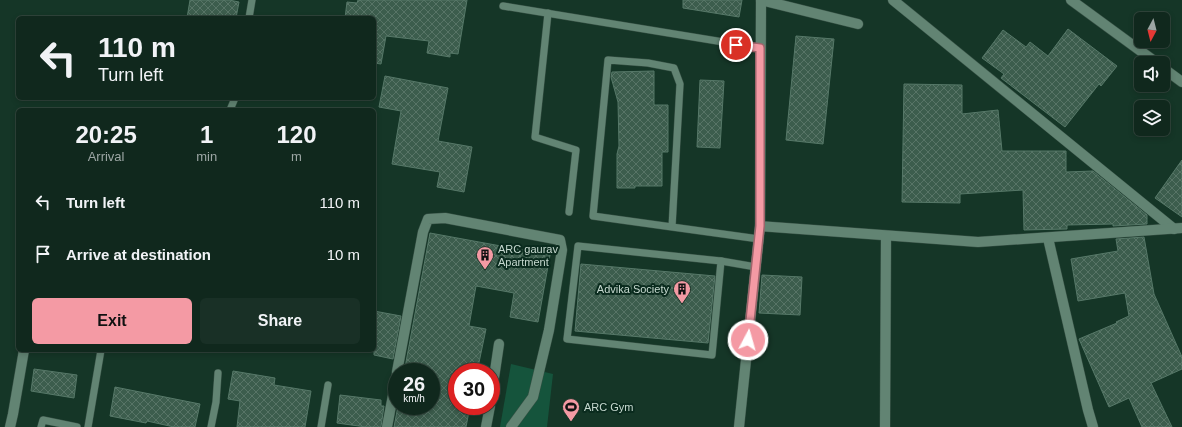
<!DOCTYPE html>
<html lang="en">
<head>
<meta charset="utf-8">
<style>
	body { margin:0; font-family:Arial,sans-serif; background:#193026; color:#f1f3f6; height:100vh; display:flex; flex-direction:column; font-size:15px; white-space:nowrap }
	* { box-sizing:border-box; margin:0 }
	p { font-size:13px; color:#9ca6a4 }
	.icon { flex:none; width:22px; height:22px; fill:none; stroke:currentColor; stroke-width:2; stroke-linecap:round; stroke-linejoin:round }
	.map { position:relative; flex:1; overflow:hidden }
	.details { position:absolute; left:16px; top:108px; width:360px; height:244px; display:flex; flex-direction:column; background:#10281d; border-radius:6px; box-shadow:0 2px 6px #0003,0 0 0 1px #30443b }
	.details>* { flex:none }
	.guide { position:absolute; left:16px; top:16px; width:360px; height:84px; border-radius:6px; box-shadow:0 2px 6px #0003,0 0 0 1px #30443b; background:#10281d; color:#f1f3f6; overflow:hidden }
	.needle { width:26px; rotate:187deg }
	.fabs { position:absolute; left:1134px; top:12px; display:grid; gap:8px }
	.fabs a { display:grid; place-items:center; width:36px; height:36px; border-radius:6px; background:#10281d; box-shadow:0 2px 6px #0003,0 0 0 1px #30443b; font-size:20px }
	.speed { position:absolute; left:388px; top:363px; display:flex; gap:8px; font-size:20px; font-weight:700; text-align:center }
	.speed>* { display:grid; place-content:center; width:52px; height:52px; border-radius:50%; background:#10281d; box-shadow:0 2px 6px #0003,0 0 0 1px #30443b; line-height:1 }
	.speed small { font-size:10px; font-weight:400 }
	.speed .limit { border:6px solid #d22; background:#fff; color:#111 }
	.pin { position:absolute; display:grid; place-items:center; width:34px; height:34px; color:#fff; margin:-17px; border:2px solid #fff; border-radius:50%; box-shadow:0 1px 4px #0007 }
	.me { position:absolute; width:44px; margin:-22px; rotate:6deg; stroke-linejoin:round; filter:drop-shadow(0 0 3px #0008) }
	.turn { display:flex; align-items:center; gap:14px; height:84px; padding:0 16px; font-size:18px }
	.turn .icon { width:52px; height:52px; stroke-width:2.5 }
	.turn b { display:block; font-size:28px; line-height:34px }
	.eta { display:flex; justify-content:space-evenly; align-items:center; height:68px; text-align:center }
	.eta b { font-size:24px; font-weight:700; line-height:28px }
	.button { display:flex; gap:8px; margin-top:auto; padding:8px 16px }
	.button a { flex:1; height:46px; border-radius:6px; background:#f49aa4; color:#111; font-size:16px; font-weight:700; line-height:46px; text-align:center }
	.button a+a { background:#193026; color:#f1f3f6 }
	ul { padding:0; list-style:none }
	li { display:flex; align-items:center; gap:12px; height:52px; padding:0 16px }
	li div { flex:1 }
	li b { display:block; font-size:15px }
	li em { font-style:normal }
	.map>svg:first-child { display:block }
	.green { fill:#15543c }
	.building { fill:url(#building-cross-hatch); stroke:#567868 }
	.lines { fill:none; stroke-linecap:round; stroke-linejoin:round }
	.lane-casing { stroke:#375145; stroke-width:8 }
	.street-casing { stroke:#375145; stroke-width:11 }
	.lane { stroke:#628473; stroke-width:7 }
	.street { stroke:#628473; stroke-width:10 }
	.route-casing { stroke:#9f646b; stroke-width:10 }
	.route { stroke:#f49aa4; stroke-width:7 }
	.labels { text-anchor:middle; stroke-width:4; stroke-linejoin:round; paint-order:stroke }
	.poi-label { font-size:11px; fill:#c6d8cf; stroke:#0a2b1e; text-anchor:start }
</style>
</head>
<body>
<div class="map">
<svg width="1182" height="427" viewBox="0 0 1182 427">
	<defs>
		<pattern id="building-cross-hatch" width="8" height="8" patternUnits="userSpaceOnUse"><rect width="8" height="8" fill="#3c5d4d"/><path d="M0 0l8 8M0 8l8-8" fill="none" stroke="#577466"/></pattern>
	</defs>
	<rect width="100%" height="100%" fill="#153627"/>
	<path class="green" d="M511,364L553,374L547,427H500Z"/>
	<g class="building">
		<path d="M190,0H229L239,2L236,18H187Z"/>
		<path d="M358,0H467L458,54L450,53V57L427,53L429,41L386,36L381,64L374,63V18H345L347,2L357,3Z"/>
		<path d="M683,0H742L739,17L683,8Z"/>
		<path d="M1068,29L1117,66L1101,86L1099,84L1065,127L1001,78L1004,74L982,58L1003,30L1026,47L1030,42L1048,56Z"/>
		<path d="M796,36L834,39L823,144L786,140Z"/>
		<path d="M654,71V105H668V152H662V186H635V188H617V154L619,146L618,102L611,77L612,72Z"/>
		<path d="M385,76L448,88L438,141L472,147L464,192L437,187L440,172L392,164L401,111L379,107Z"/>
		<path d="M700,80L724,81L720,148L697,147Z"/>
		<path d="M904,84L962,85V114L998,110L1002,151H1066V172L1093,171L1147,215V224L1113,226V224L1067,225V229L1024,230L1023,190L960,194V203L902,202Z"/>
		<path d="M1182,160V217L1155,198Z"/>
		<path d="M430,233L550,255L538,322L510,317L514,293L476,286L469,326L486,329L477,372H457V406H470L466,427H394L398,406H431V372H405L406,362Z"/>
		<path d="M1144,237L1154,294L1182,357V369L1151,383L1172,427H1142L1129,398L1109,407L1079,339L1117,323L1116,322L1129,316L1125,293L1078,301L1071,259L1118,251L1116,239Z"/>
		<path d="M581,264L715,276L708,343L575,331Z"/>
		<path d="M762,275L802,277L800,315L759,313Z"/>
		<path d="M374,311L401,316L393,359L374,355Z"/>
		<path d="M34,369L77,375L74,398L31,391Z"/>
		<path d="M233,371L275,378L274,385L311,391L305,427H237L240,401L228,399Z"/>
		<path d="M115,387L200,404L195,427H174L147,421L146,423L110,416Z"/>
		<path d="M340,395L381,400V406H384L381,427H366L337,423Z"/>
	</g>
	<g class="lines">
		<g class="lane-casing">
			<g id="lane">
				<path d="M503,6L760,48"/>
				<path d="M548,13L535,137L576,150L569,212"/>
				<path d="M249,18L252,0"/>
				<path d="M230,110L235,98"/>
				<path d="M672,227L593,216L608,60L648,63L674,68L680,84L672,227L759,239"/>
				<path d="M578,246L721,261L712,355L567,339Z"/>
				<path d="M721,261L756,267"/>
				<path d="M41,427L43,420L77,427"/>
				<path d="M88,427L101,350"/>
				<path d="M211,427L216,402L218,373"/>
				<path d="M321,427L328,385"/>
			</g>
		</g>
		<g class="street-casing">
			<g id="street">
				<path d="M761,0L858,24"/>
				<path d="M893,0L1174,229"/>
				<path d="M1071,0L1157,63"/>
				<path d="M1163,68L1182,82"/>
				<path d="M760,226L978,242L1182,228"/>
				<path d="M1048,238L1088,410L1093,427"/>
				<path d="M397,372L423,232L428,219L445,218L560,240L562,250L549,330L533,397L511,427"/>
				<path d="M491,398L499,344"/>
				<path d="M10,427L13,414L24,350"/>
				<path d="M387,427L397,374"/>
				<path d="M486,427L490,406"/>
				<path d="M739,427L760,226L761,0"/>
				<path d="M885,427L886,236"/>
			</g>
		</g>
		<use href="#lane" class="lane"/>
		<use href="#street" class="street"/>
	</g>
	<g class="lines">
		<g class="route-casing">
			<path id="route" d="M736,45L760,48V226L748,340"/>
		</g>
		<use href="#route" class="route"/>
	</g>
	<defs>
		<g id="building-pin" transform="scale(0.9)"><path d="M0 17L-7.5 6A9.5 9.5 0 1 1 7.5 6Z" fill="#f49aa4" stroke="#0a2b1e"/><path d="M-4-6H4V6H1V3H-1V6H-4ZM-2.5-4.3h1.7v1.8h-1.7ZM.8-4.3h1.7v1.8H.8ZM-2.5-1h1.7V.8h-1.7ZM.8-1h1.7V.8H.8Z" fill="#111"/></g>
		<g id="stadium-pin" transform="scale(0.9)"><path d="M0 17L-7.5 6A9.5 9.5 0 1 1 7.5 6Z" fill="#f49aa4" stroke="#0a2b1e"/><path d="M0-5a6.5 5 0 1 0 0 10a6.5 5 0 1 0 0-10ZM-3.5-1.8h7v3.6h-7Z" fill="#111"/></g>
	</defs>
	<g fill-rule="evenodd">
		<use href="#building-pin" x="485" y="255"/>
		<use href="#building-pin" x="682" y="289"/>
		<use href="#stadium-pin" x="571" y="407"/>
	</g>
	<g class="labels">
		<g class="poi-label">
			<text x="498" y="253">ARC gaurav<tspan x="498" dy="13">Apartment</tspan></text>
			<text x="669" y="293" text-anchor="end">Advika Society</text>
			<text x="584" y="411">ARC Gym</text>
		</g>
	</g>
</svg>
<div class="fabs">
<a><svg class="needle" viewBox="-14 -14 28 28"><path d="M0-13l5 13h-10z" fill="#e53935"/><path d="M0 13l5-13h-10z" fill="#9ca6a4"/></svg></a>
<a><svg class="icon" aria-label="sound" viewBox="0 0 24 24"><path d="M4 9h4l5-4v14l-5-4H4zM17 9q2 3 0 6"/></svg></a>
<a><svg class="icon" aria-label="layers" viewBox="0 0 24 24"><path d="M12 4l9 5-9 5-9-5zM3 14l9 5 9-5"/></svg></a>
</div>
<div class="speed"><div>26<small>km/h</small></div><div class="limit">30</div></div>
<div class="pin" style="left:736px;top:45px;background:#d93025"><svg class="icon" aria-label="arrive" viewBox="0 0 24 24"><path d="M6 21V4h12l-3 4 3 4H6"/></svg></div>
<svg class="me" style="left:748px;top:340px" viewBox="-20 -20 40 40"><circle r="17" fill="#f49aa4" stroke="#fff" stroke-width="3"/><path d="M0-11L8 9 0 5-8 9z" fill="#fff"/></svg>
<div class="guide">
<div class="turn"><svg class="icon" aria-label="left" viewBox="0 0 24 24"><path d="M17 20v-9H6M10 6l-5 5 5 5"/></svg><div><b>110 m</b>Turn left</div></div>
</div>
<section class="details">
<div class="eta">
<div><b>20:25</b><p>Arrival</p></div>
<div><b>1</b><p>min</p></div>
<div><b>120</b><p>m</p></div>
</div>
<ul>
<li><svg class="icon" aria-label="left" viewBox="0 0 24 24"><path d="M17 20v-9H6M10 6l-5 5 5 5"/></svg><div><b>Turn left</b></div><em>110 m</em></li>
<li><svg class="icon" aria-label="arrive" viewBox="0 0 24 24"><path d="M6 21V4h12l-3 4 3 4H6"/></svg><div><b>Arrive at destination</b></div><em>10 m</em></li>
</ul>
<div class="button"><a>Exit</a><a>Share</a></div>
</section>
</div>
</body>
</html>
